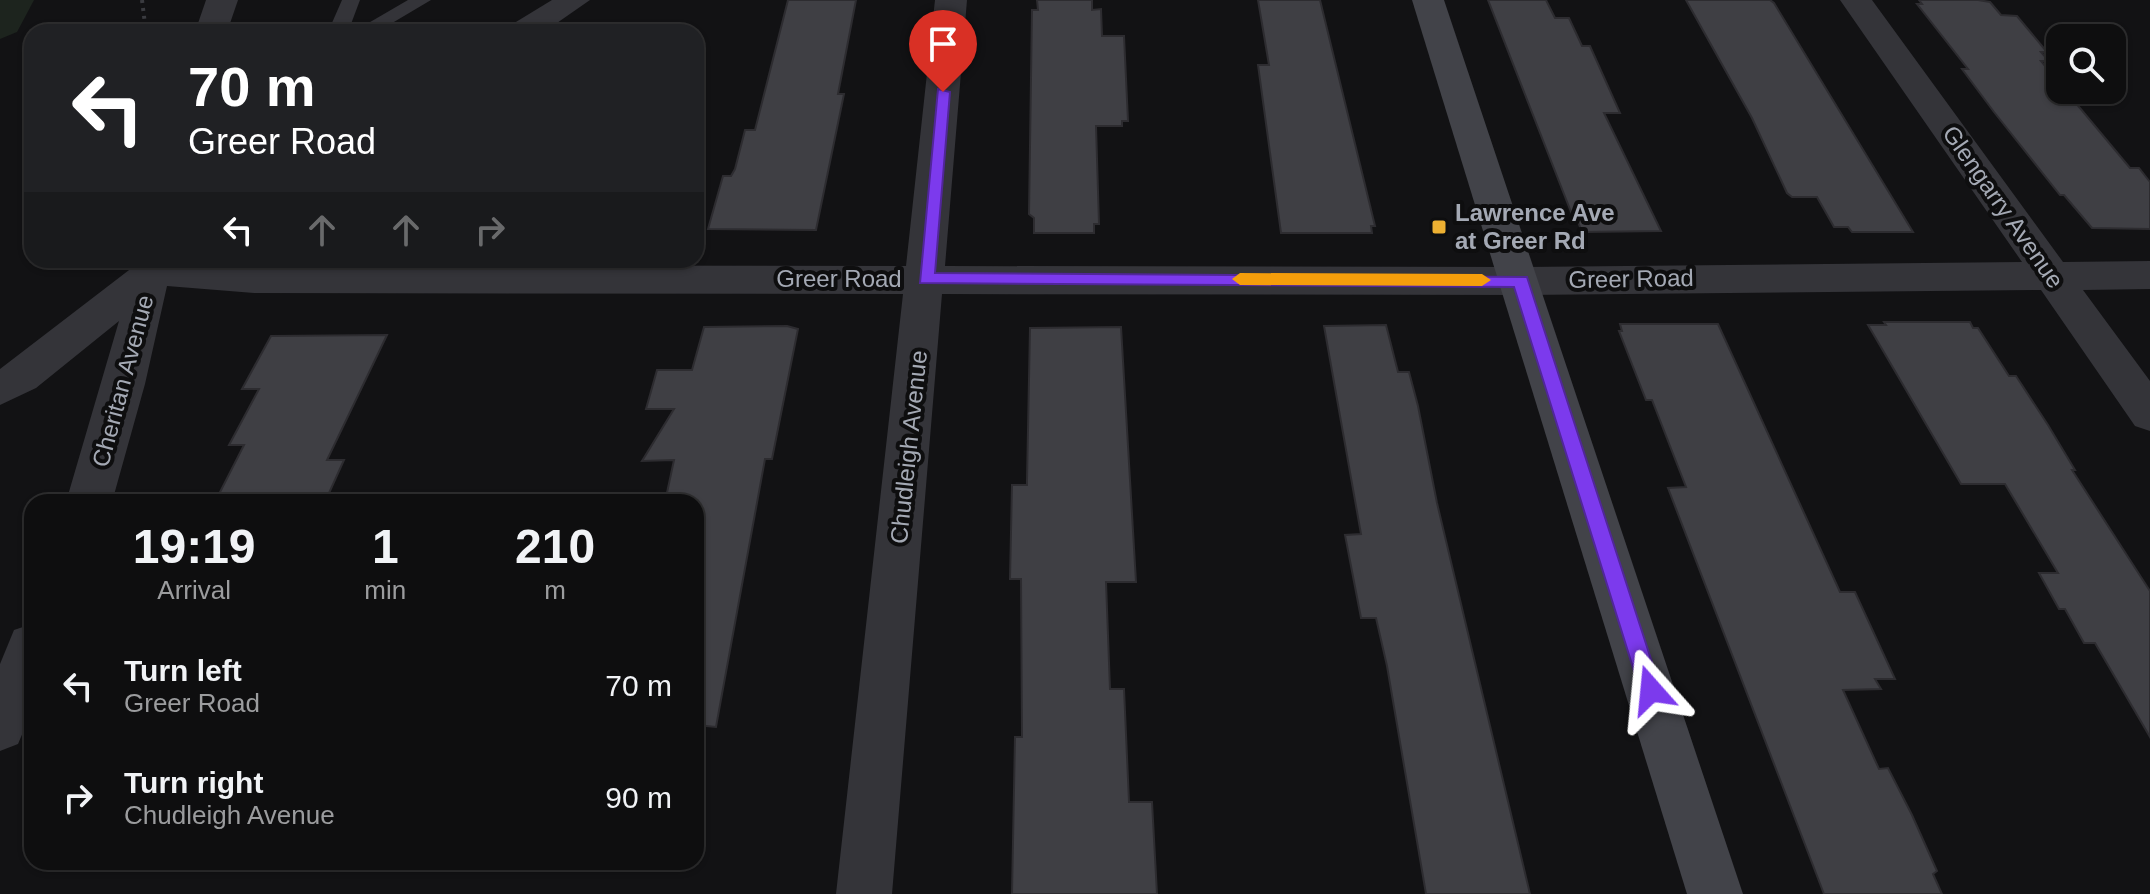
<!DOCTYPE html>
<html lang="en">
<head>
<meta charset="utf-8">
<style>
	body { margin:0; font-family:Arial,sans-serif; background:#1c1c1d; color:#f1f3f6; height:100vh; display:flex; flex-direction:column; font-size:30px; white-space:nowrap }
	* { box-sizing:border-box; margin:0 }
	p { font-size:26px; color:#9b9c9e }
	.icon { flex:none; width:44px; height:44px; fill:none; stroke:currentColor; stroke-width:2; stroke-linecap:round; stroke-linejoin:round }
	.map { position:relative; flex:1; overflow:hidden }
	.sheet { position:absolute; left:24px; top:494px; width:680px; height:376px; display:flex; flex-direction:column; background:#0e0e0f; border-radius:24px; box-shadow:0 2px 6px #0004,0 0 0 2px #2e2e2f }
	.sheet>* { flex:none }
	.guide { position:absolute; left:24px; top:24px; width:680px; height:244px; border-radius:24px; box-shadow:0 2px 6px #0004,0 0 0 2px #2e2e2f; background:#202124; color:#fff; overflow:hidden }
	.controls { position:absolute; left:2046px; top:24px; display:grid; gap:16px }
	.controls a { display:grid; place-items:center; width:80px; height:80px; border-radius:16px; background:#0e0e0f; box-shadow:0 2px 6px #0004,0 0 0 2px #2e2e2f; font-size:40px }
	.pin { position:absolute; display:grid; place-items:center; width:68px; height:68px; color:#fff; margin:-82px -34px; border-radius:50% 50% 50% 0; rotate:-45deg; box-shadow:0 0 8px #0007 }
	.pin .icon { rotate:45deg }
	.me { position:absolute; width:88px; margin:-44px; rotate:342deg; stroke-linejoin:round; filter:drop-shadow(0 0 6px #0008) }
	.turn { display:flex; align-items:center; gap:28px; height:168px; padding:0 32px; font-size:36px }
	.turn .icon { width:104px; height:104px; stroke-width:2.5 }
	.turn b { display:block; font-size:56px; line-height:68px }
	.lanes { display:flex; align-items:center; height:76px; padding:0 32px; background:#0003; justify-content:center; gap:40px; direction:ltr }
	.lanes .off { opacity:.35 }
	.eta { display:flex; justify-content:space-evenly; align-items:center; height:136px; text-align:center }
	.eta b { font-size:48px; font-weight:600; line-height:56px }
	ul { padding:0; list-style:none }
	li { display:flex; align-items:center; gap:24px; height:112px; padding:0 32px }
	li div { flex:1 }
	li b { display:block; font-size:30px }
	li em { font-style:normal }
	.map>svg:first-child { display:block }
	.green { fill:#1d241e }
	.building { fill:#3f3f44; stroke:#2d2c30; stroke-width:2 }
	.lines { fill:none; stroke-linecap:round; stroke-linejoin:round }
	.path { stroke:#3a3b40; stroke-width:4; stroke-dasharray:3 5; stroke-linecap:butt }
	.lane { fill:#343439; fill-rule:evenodd }
	.street { fill:#343439; fill-rule:evenodd }
	.secondary { fill:#424349; fill-rule:evenodd }
	.route { fill:#7c3aed; stroke:#51269a; stroke-width:2 }
	.slow { fill:#f59e0b }
	.poi-dot { fill:#edb032; stroke:#0e0e0f; stroke-width:3 }
	.labels { text-anchor:middle; stroke-width:8; stroke-linejoin:round; paint-order:stroke }
	.street-label { font-size:24px; fill:#a4a9b4; stroke:#0e0e0f }
	.poi-label { font-size:24px; font-weight:bold; fill:#a4a9b4; stroke:#0e0e0f; text-anchor:start }
</style>
</head>
<body>
<div class="map">
<svg width="2150" height="894" viewBox="0 0 2150 894">
	<rect width="100%" height="100%" fill="#121214"/>
	<path class="green" d="M0,0H34L17,32L0,39Z"/>
	<g class="building">
		<path d="M788,0H856L838,94H844L816,230L708,229L723,176H731L735,169L745,130H755Z"/>
		<path d="M1037,0H1092V10L1101,9L1102,36H1124L1128,121H1122V126H1096L1099,224H1094V233H1034V218L1029,214L1032,10H1038Z"/>
		<path d="M1258,0H1320L1375,226H1371L1372,233H1281L1258,65H1269Z"/>
		<path d="M1488,0H1546L1555,18H1569L1582,46H1590L1620,113H1604L1661,231L1582,232L1576,217H1573Z"/>
		<path d="M1686,0H1770L1774,3L1913,232H1852L1848,227H1834L1817,197H1792L1787,193L1752,118Z"/>
		<path d="M1919,0H1978L1990,2L2001,15L2017,16L2047,52H2041L2049,61H2041L2060,84V90H2065L2130,168H2139L2150,182V229L2092,228L2064,195H2060L1994,112L1962,69H1968L1917,4H1922Z"/>
		<path d="M1884,322H1970L1973,328H1978L2009,376H2016L2048,425L2075,470H2072L2150,591V737L2095,643H2084L2065,609H2059L2039,573H2058L2005,484H1961L1868,325H1886Z"/>
		<path d="M1620,324H1718L1840,592H1855L1895,679H1875L1881,689L1843,690L1879,769L1888,768L1912,815L1937,871L1933,874L1942,894H1824L1668,488L1686,487L1652,400H1646L1619,331H1622Z"/>
		<path d="M1386,325L1398,372H1409L1418,406L1437,503L1530,894H1426L1387,666L1376,618H1361L1345,535L1361,534L1324,326Z"/>
		<path d="M787,326L798,329L772,459H765L716,727L696,725V502H665L674,460L642,461L674,409H646L657,370H692L704,327Z"/>
		<path d="M1121,327L1136,582H1106L1110,689H1124L1129,802H1152L1157,894H1012L1015,737H1022L1021,579H1010L1012,485H1027V480L1030,328Z"/>
		<path d="M387,335L327,460H344L325,502H222L225,497L217,498L244,445H229L259,389H242L271,336Z"/>
	</g>
	<g class="lines">
		<path class="path" d="M142,0L146,32"/>
		<g class="lane">
			<path d="M342,0H360L348,32H328Z"/>
			<path d="M408,0H431L377,32H353Z"/>
		</g>
		<g class="street">
			<path d="M206,0H238L227,32H195Z"/>
			<path d="M552,0H590L544,32H506L511,25Z"/>
			<path d="M935,0H967L945,266L1521,267L2022,262L1840,0H1872L2063,262L2150,261V289L2083,290L2150,381V431L2135,426L2041,290L1521,295L942,294L892,894H836L903,294L254,293L167,286L145,384L112,502H66L119,321L36,388L0,405V369L133,267L135,260L254,265L906,266Z"/>
			<path d="M32,624V711L18,744L0,751V664L14,630Z"/>
		</g>
		<path class="secondary" d="M1412,0H1444L1743,894H1687Z"/>
	</g>
	<path class="route" d="M938,89L950,92L935,273L1527,277L1661,690L1658,696L1651,699L1643,696L1640,690L1514,287L920,283Z"/>
	<path class="slow" d="M1240,273L1482,274L1491,280L1482,286L1240,285L1232,279Z"/>
	<rect class="poi-dot" x="1431" y="219" width="16" height="16" rx="4"/>
	<g class="labels">
		<g class="street-label">
			<text transform="translate(2003 207) rotate(55)" y="8">Glengarry Avenue</text>
			<text x="839" y="287">Greer Road</text>
			<text transform="translate(1631 279) rotate(-1)" y="8">Greer Road</text>
			<text transform="translate(123 381) rotate(-75)" y="8">Cheritan Avenue</text>
			<text transform="translate(909 447) rotate(-84)" y="8">Chudleigh Avenue</text>
		</g>
		<g class="poi-label">
			<text x="1455" y="221">Lawrence Ave<tspan x="1455" dy="28">at Greer Rd</tspan></text>
		</g>
	</g>
</svg>
<div class="controls">
<a><svg class="icon" aria-label="search" viewBox="0 0 24 24"><circle cx="10" cy="10" r="6"/><path d="M15 15l6 6"/></svg></a>
</div>
<div class="pin" style="left:943px;top:92px;background:#d93025"><svg class="icon" aria-label="arrive" viewBox="0 0 24 24"><path d="M6 21V4h12l-3 4 3 4H6"/></svg></div>
<svg class="me" style="left:1651px;top:690px" viewBox="-20 -20 40 40"><path d="M0-17L14 15 0 8-14 15z" fill="#7c3aed" stroke="#fff" stroke-width="4"/></svg>
<div class="guide">
<div class="turn"><svg class="icon" aria-label="left" viewBox="0 0 24 24"><path d="M17 20v-9H6M10 6l-5 5 5 5"/></svg><div><b>70 m</b>Greer Road</div></div>
<div class="lanes"><svg class="icon" aria-label="left" viewBox="0 0 24 24"><path d="M17 20v-9H6M10 6l-5 5 5 5"/></svg><svg class="icon off" aria-label="ahead" viewBox="0 0 24 24"><path d="M12 20V5M6 11l6-6 6 6"/></svg><svg class="icon off" aria-label="ahead" viewBox="0 0 24 24"><path d="M12 20V5M6 11l6-6 6 6"/></svg><svg class="icon off" aria-label="right" viewBox="0 0 24 24"><path d="M7 20v-9h11M14 6l5 5-5 5"/></svg></div>
</div>
<section class="sheet">
<div class="eta">
<div><b>19:19</b><p>Arrival</p></div>
<div><b>1</b><p>min</p></div>
<div><b>210</b><p>m</p></div>
</div>
<ul>
<li><svg class="icon" aria-label="left" viewBox="0 0 24 24"><path d="M17 20v-9H6M10 6l-5 5 5 5"/></svg><div><b>Turn left</b><p>Greer Road</p></div><em>70 m</em></li>
<li><svg class="icon" aria-label="right" viewBox="0 0 24 24"><path d="M7 20v-9h11M14 6l5 5-5 5"/></svg><div><b>Turn right</b><p>Chudleigh Avenue</p></div><em>90 m</em></li>
</ul>
</section>
</div>
</body>
</html>
